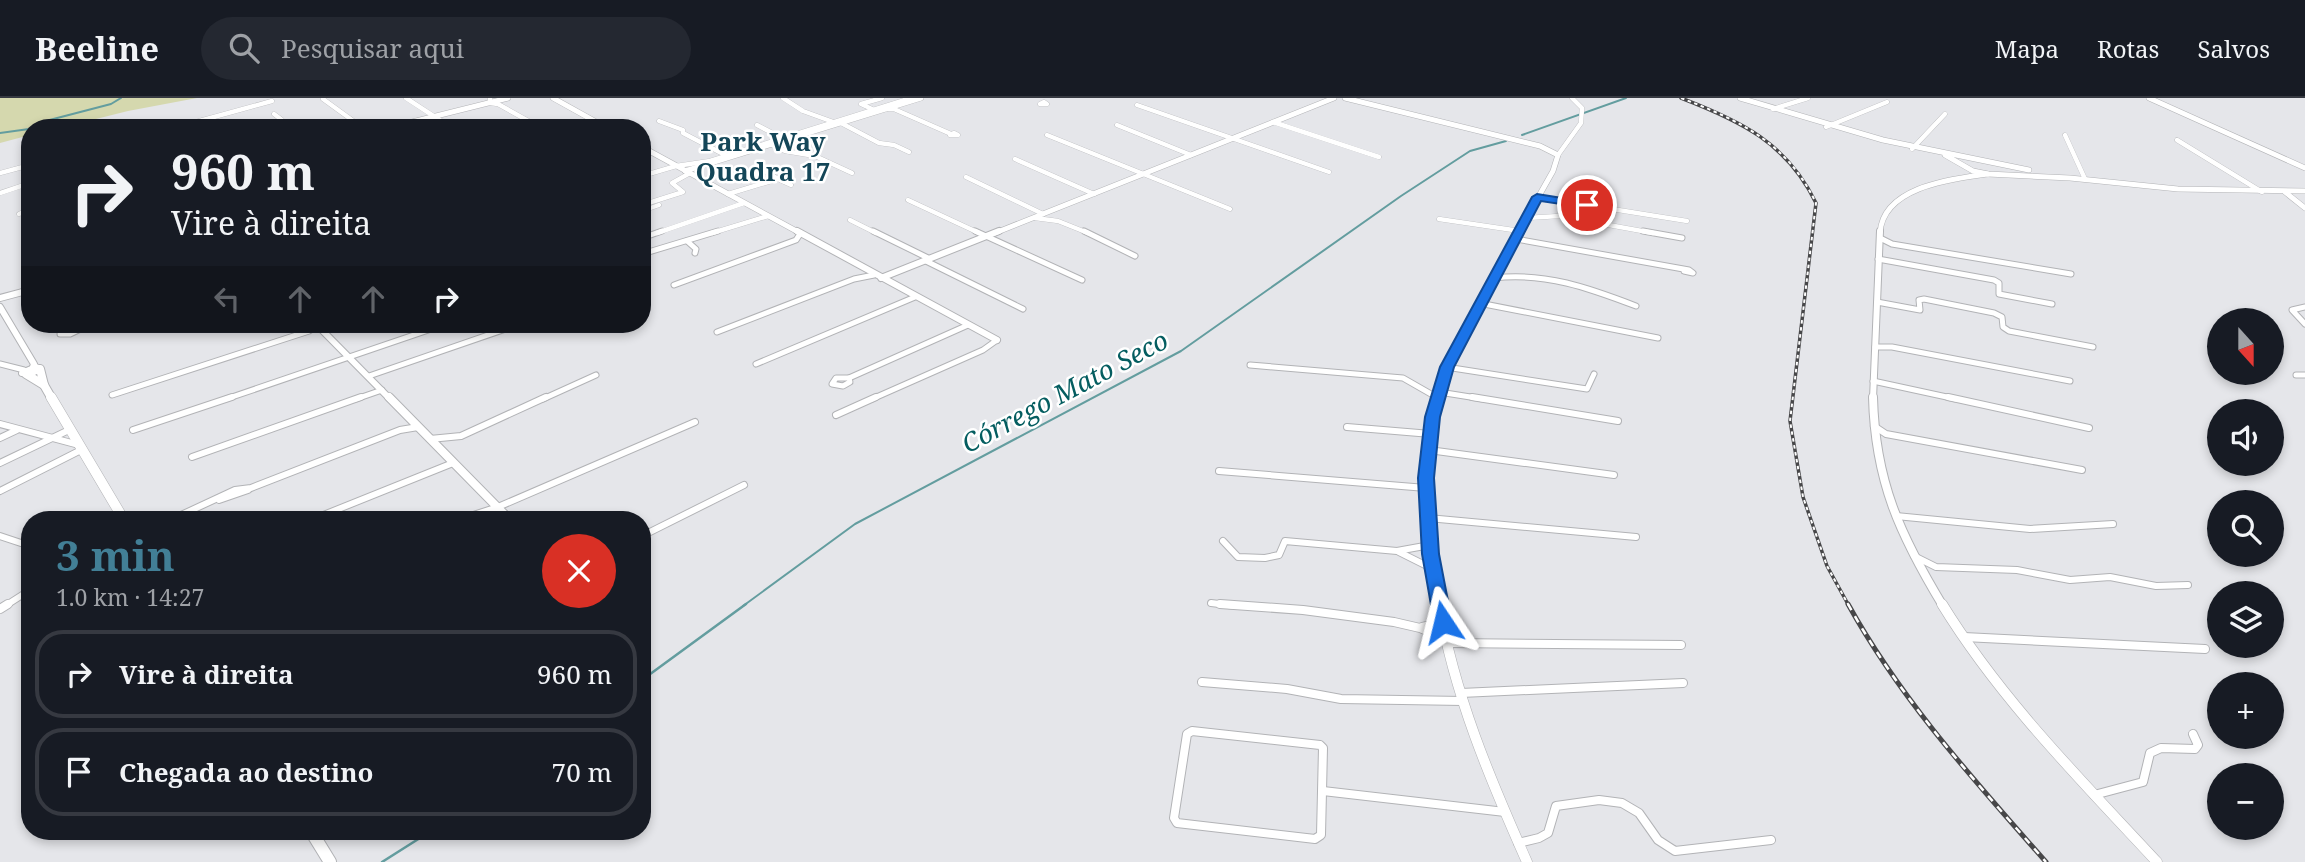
<!DOCTYPE html>
<html lang="pt">
<head>
<meta charset="utf-8">
<style>
	body { margin:0; font-family:"Noto Serif",serif; background:#242831; color:#f1f3f6; height:100vh; display:flex; flex-direction:column; font-size:26px; white-space:nowrap }
	* { box-sizing:border-box; margin:0 }
	p { font-size:23px; color:#9ea1a6 }
	.icon { flex:none; width:38px; height:38px; fill:none; stroke:currentColor; stroke-width:2; stroke-linecap:round; stroke-linejoin:round }
	.map { position:relative; flex:1; overflow:hidden }
	.sheet { position:absolute; left:21px; top:413px; width:630px; height:329px; display:flex; flex-direction:column; background:#171b24; border-radius:28px; box-shadow:0 4px 10px #0003 }
	.sheet>* { flex:none }
	.banner { position:absolute; left:21px; top:21px; width:630px; height:214px; border-radius:28px; box-shadow:0 4px 10px #0003; background:#171b24; color:#f1f3f6; overflow:hidden }
	.needle { width:46px; rotate:159deg }
	.fabs { position:absolute; left:2207px; top:210px; display:grid; gap:14px }
	.fabs a { display:grid; place-items:center; width:77px; height:77px; border-radius:50%; background:#171b24; box-shadow:0 4px 10px #0003; font-size:35px }
	.pin { position:absolute; display:grid; place-items:center; width:60px; height:60px; color:#fff; margin:-30px; border:4px solid #fff; border-radius:50%; box-shadow:0 2px 7px #0007 }
	.me { position:absolute; width:77px; margin:-38px; rotate:350deg; stroke-linejoin:round; filter:drop-shadow(0 0 5px #0008) }
	.turn { display:flex; align-items:center; gap:24px; height:147px; padding:0 35px; font-size:32px }
	.turn .icon { width:91px; height:91px; stroke-width:2.5 }
	.turn b { display:block; font-size:49px; line-height:60px }
	.lanes { display:flex; align-items:center; height:66px; padding:0 35px; background:#0003; justify-content:center; gap:35px; direction:ltr }
	.lanes .off { opacity:.35 }
	.round { display:grid; place-items:center; flex:none; width:74px; height:74px; border-radius:37px; background:#242831 }
	.headline { display:flex; align-items:center; justify-content:space-between; height:119px; padding:0 35px }
	h1 { font-size:42px; font-weight:700; line-height:52px; color:#427f96 }
	ul { padding:0; list-style:none }
	li { display:flex; align-items:center; gap:21px; height:88px; margin:0 14px 10px; padding:0 21px; border:4px solid #363941; border-radius:28px }
	li div { flex:1 }
	li b { display:block; font-size:26px }
	li em { font-style:normal }
	header { display:flex; align-items:center; gap:42px; box-sizing:border-box; height:98px; padding:0 35px; background:#171b24; border-bottom:2px solid #363941 }
	header strong { font-size:33px }
	nav { display:flex; gap:38px; margin-inline-start:auto; font-size:24px }
	.search { width:490px; height:63px; background:#242831; display:flex; align-items:center; gap:18px; box-sizing:border-box; padding:0 24px; border-radius:38px; color:#9ea1a6; font-size:26px }
	.map>svg:first-child { display:block }
	.green { fill:#d5d8ae }
	.lines { fill:none; stroke-linecap:round; stroke-linejoin:round }
	.stream-far1 { stroke:#639d9f; stroke-width:2 }
	.stream { stroke:#639d9f; stroke-width:2.5 }
	.minor-far3-casing { stroke:#b2b3b6; stroke-width:5 }
	.minor-far2-casing { stroke:#b2b3b6; stroke-width:7 }
	.minor-far1-casing { stroke:#b2b3b6; stroke-width:8 }
	.minor-casing { stroke:#b2b3b6; stroke-width:10 }
	.tertiary-far3-casing { stroke:#b2b3b6; stroke-width:6 }
	.tertiary-far2-casing { stroke:#b2b3b6; stroke-width:8 }
	.tertiary-far1-casing { stroke:#b2b3b6; stroke-width:10 }
	.tertiary-casing { stroke:#b2b3b6; stroke-width:11 }
	.secondary-far2-casing { stroke:#b2b3b6; stroke-width:10 }
	.secondary-far1-casing { stroke:#b2b3b6; stroke-width:11 }
	.secondary-casing { stroke:#b2b3b6; stroke-width:14 }
	.minor-far3 { stroke:#fff; stroke-width:4.5 }
	.minor-far2 { stroke:#fff; stroke-width:5 }
	.minor-far1 { stroke:#fff; stroke-width:6 }
	.minor { stroke:#fff; stroke-width:8 }
	.tertiary-far3 { stroke:#fff; stroke-width:5 }
	.tertiary-far2 { stroke:#fff; stroke-width:6 }
	.tertiary-far1 { stroke:#fff; stroke-width:8 }
	.tertiary { stroke:#fff; stroke-width:10 }
	.secondary-far2 { stroke:#fff; stroke-width:8 }
	.secondary-far1 { stroke:#fff; stroke-width:10 }
	.secondary { stroke:#fff; stroke-width:12 }
	.rail-far1-casing { stroke:#474749; stroke-width:3.5 }
	.rail-casing { stroke:#474749; stroke-width:5 }
	.rail-far1 { stroke:#fff; stroke-width:2; stroke-dasharray:3.5; stroke-linecap:butt }
	.rail { stroke:#fff; stroke-width:2.5; stroke-dasharray:7; stroke-linecap:butt }
	.route { fill:#1a73e8; stroke:#114b97; stroke-width:2 }
	.labels { text-anchor:middle; stroke-width:5; stroke-linejoin:round; paint-order:stroke }
	.far-district-label { font-size:26px; font-weight:bold; fill:#144658; stroke:#fff }
	.water-label { font-size:26px; font-style:italic; fill:#045d60; stroke:#fff }
</style>
</head>
<body>
<header>
<strong>Beeline</strong>
<div class="search"><svg class="icon" aria-label="search" viewBox="0 0 24 24"><circle cx="10" cy="10" r="6"/><path d="M15 15l6 6"/></svg>Pesquisar aqui</div>
<nav><a>Mapa</a><a>Rotas</a><a>Salvos</a></nav>
</header>
<div class="map">
<svg width="2305" height="764" viewBox="0 0 2305 764">
	<rect width="100%" height="100%" fill="#e5e6ea"/>
	<path class="green" d="M0,0H197L128,13L60,30H30V37L0,45Z"/>
	<g class="lines">
		<g class="stream-far1">
			<path d="M31,30L38,25L111,6L121,0"/>
			<path d="M0,35L29,31"/>
			<path d="M1522,37L1626,0"/>
			<path d="M743,508L855,426L1181,253L1401,98L1470,53L1506,43"/>
		</g>
		<g class="stream">
			<path d="M642,582L746,506"/>
			<path d="M382,764L431,733"/>
		</g>
		<g class="minor-far3-casing">
			<g id="minor-far3">
				<path d="M406,0L452,30"/>
				<path d="M783,0L803,13L836,25"/>
				<path d="M323,1L363,30"/>
				<path d="M490,1V5L498,6L541,30"/>
				<path d="M1044,4L1047,6H1040Z"/>
				<path d="M1137,7L1329,74"/>
				<path d="M872,11L861,6L882,0"/>
				<path d="M886,11H894L951,36"/>
				<path d="M1773,11L1808,0"/>
				<path d="M274,16L282,22L279,27L282,30"/>
				<path d="M659,23L683,32V35L727,58"/>
				<path d="M1273,24L1379,59"/>
				<path d="M841,25L879,45L894,47L909,54"/>
				<path d="M757,27L780,39"/>
				<path d="M1117,27L1191,57"/>
				<path d="M1826,29L1887,4"/>
				<path d="M174,30L272,3"/>
				<path d="M954,35L958,37H950Z"/>
				<path d="M1047,37L1230,111"/>
				<path d="M2065,37L2085,81"/>
				<path d="M2177,42L2262,94"/>
				<path d="M770,46L785,53L815,58L852,75"/>
				<path d="M1912,51L1945,16"/>
				<path d="M718,53L734,44"/>
				<path d="M1558,57L1581,25L1582,10L1572,0"/>
				<path d="M1015,61L1094,96"/>
				<path d="M0,75L30,67"/>
				<path d="M642,78L676,68L710,63L911,0"/>
				<path d="M966,79L1043,116"/>
				<path d="M778,81L791,87"/>
				<path d="M0,95L30,85"/>
				<path d="M728,96L778,81L765,73"/>
				<path d="M1537,99L1687,123"/>
				<path d="M908,102L979,135"/>
				<path d="M642,107L683,94L672,85L690,75"/>
				<path d="M642,113L659,107"/>
				<path d="M19,116L30,111"/>
				<path d="M1035,120L1058,123L1088,135"/>
				<path d="M1527,120L1559,118L1653,135"/>
				<path d="M1439,121L1520,133"/>
				<path d="M850,122L876,135"/>
				<path d="M657,135L744,105"/>
				<path d="M712,135L768,118"/>
			</g>
		</g>
		<g class="minor-far2-casing">
			<g id="minor-far2">
				<path d="M873,133L930,161"/>
				<path d="M975,133L1082,182"/>
				<path d="M1084,133L1135,158"/>
				<path d="M1643,133L1682,140"/>
				<path d="M642,140L662,133"/>
				<path d="M1880,140L1892,146L2071,176"/>
				<path d="M1516,141L1689,172L1693,175L1684,173"/>
				<path d="M687,143L696,151L695,155"/>
				<path d="M642,156L718,133"/>
				<path d="M1878,161L1994,182L1999,185V196L2052,206"/>
				<path d="M926,163L1023,211"/>
				<path d="M1494,180C1545,174 1589,190 1636,208"/>
				<path d="M674,187L796,142L800,136"/>
				<path d="M1877,204L1920,212L1919,202L1924,201L1994,215L2002,219L2003,229L2009,233L2093,249"/>
				<path d="M1479,205L1658,240"/>
				<path d="M2305,209L2292,212L2305,226"/>
				<path d="M321,230L334,226"/>
				<path d="M717,234L854,181L874,177"/>
				<path d="M60,236H70L91,226"/>
				<path d="M1875,249H1892L2070,283"/>
				<path d="M0,266L24,272"/>
				<path d="M756,266L915,199"/>
				<path d="M1250,267L1403,280L1438,300"/>
				<path d="M1446,269L1587,291L1594,276"/>
				<path d="M2296,277H2305"/>
				<path d="M369,278L520,226"/>
				<path d="M836,280H849L850,284L843,288L832,286Z"/>
				<path d="M849,280L968,227"/>
				<path d="M1873,283L1956,301"/>
				<path d="M1439,294L1483,301"/>
				<path d="M112,297L309,233L318,227"/>
				<path d="M226,301L446,226"/>
				<path d="M356,301L382,292"/>
				<path d="M543,301L596,277"/>
				<path d="M872,301L983,252L997,242"/>
			</g>
		</g>
		<g class="minor-far1-casing">
			<g id="minor-far1">
				<path d="M1472,299L1618,323"/>
				<path d="M1948,299L2089,330"/>
				<path d="M836,317L876,299"/>
				<path d="M0,326L79,347"/>
				<path d="M1874,328L1886,336L2082,372"/>
				<path d="M1347,329L1431,336"/>
				<path d="M133,332L232,299"/>
				<path d="M0,340L17,332"/>
				<path d="M430,341L461,338L546,299"/>
				<path d="M1429,352L1614,377"/>
				<path d="M192,359L361,299"/>
				<path d="M0,365L71,331"/>
				<path d="M1219,373L1426,390"/>
				<path d="M0,393L83,351"/>
				<path d="M219,402L248,392"/>
				<path d="M179,418L235,392L251,390L400,332L418,329"/>
				<path d="M1896,418L2030,431L2113,426"/>
				<path d="M1428,420L1636,439"/>
				<path d="M311,422L453,365"/>
				<path d="M458,422L498,409L695,324"/>
				<path d="M0,438L30,448"/>
				<path d="M642,438L744,387"/>
				<path d="M1223,443L1238,459L1265,460L1279,457L1285,443L1397,453L1430,447"/>
				<path d="M1399,454L1433,471"/>
				<path d="M1914,458L1936,469L2017,472L2070,482L2110,479L2156,488L2188,487"/>
				<path d="M1211,505L1236,508"/>
				<path d="M5,508L30,492"/>
			</g>
		</g>
		<g class="minor-casing">
			<g id="minor">
				<path d="M1220,506L1303,512L1394,524L1420,530L1446,541"/>
				<path d="M0,511L8,506"/>
				<path d="M1422,529L1443,524"/>
				<path d="M1964,539L2205,551"/>
				<path d="M1447,545L1681,547"/>
				<path d="M1202,584L1287,591L1341,601L1463,603"/>
				<path d="M1461,595L1683,585"/>
				<path d="M1192,633L1320,647L1323,650L1321,737L1315,741L1177,725L1174,720L1187,636Z"/>
				<path d="M1323,693L1505,714"/>
				<path d="M2094,697L2143,684L2150,655L2161,650L2195,651L2198,647L2193,636"/>
				<path d="M1518,745L1539,740L1548,735L1556,708L1599,702L1622,705L1639,715L1658,742L1675,753L1771,742"/>
			</g>
		</g>
		<g class="tertiary-far3-casing">
			<g id="tertiary-far3">
				<path d="M553,0L607,30"/>
				<path d="M1345,0L1540,48L1558,57L1553,73L1518,135"/>
				<path d="M1740,0L1883,42L2029,72"/>
				<path d="M2149,0L2305,70"/>
				<path d="M388,30L508,0"/>
				<path d="M642,49L800,135"/>
				<path d="M1945,57L1973,73L1988,76L2070,80L2178,91L2305,93"/>
				<path d="M685,73L921,0"/>
				<path d="M2285,94L2305,110"/>
				<path d="M995,135L1334,0"/>
				<path d="M1880,135C1883,88 1953,81 1988,76"/>
			</g>
		</g>
		<g class="tertiary-far2-casing">
			<g id="tertiary-far2">
				<path d="M797,133L997,242"/>
				<path d="M881,180L999,133"/>
				<path d="M0,200L30,192"/>
				<path d="M0,209L34,266L33,269"/>
				<path d="M316,226L390,301"/>
				<path d="M36,269L40,271L30,276L22,275Z"/>
				<path d="M1437,301L1457,246L1519,133"/>
				<path d="M1873,301L1880,133"/>
			</g>
		</g>
		<g class="tertiary-far1-casing">
			<g id="tertiary-far1">
				<path d="M389,299L510,422"/>
				<path d="M1438,299C1418,368 1427,439 1439,508"/>
				<path d="M1873,299C1875,383 1900,437 1943,508"/>
			</g>
		</g>
		<g class="tertiary-casing">
			<g id="tertiary">
				<path d="M1439,506C1454,596 1490,681 1527,764"/>
				<path d="M1942,506C2001,602 2081,682 2157,764"/>
			</g>
		</g>
		<g class="secondary-far2-casing">
			<g id="secondary-far2">
				<path d="M40,271L44,287L52,301"/>
				<path d="M26,276L44,287"/>
			</g>
		</g>
		<g class="secondary-far1-casing">
			<path id="secondary-far1" d="M51,299L124,422"/>
		</g>
		<g class="secondary-casing">
			<path id="secondary" d="M311,733L330,764"/>
		</g>
		<use href="#minor-far3" class="minor-far3"/>
		<use href="#minor-far2" class="minor-far2"/>
		<use href="#minor-far1" class="minor-far1"/>
		<use href="#minor" class="minor"/>
		<use href="#tertiary-far3" class="tertiary-far3"/>
		<use href="#tertiary-far2" class="tertiary-far2"/>
		<use href="#tertiary-far1" class="tertiary-far1"/>
		<use href="#tertiary" class="tertiary"/>
		<use href="#secondary-far2" class="secondary-far2"/>
		<use href="#secondary-far1" class="secondary-far1"/>
		<use href="#secondary" class="secondary"/>
		<g class="rail-far1-casing">
			<path id="rail-far1" d="M1681,0C1741,23 1787,45 1816,105L1790,323L1803,399L1827,468L1849,508"/>
		</g>
		<g class="rail-casing">
			<path id="rail" d="M1848,506C1901,602 1974,682 2046,764"/>
		</g>
		<use href="#rail-far1" class="rail-far1"/>
		<use href="#rail" class="rail"/>
	</g>
	<path class="route" d="M1537,96L1587,104L1593,107L1587,110L1541,103L1454,269L1440,319L1434,380L1439,456L1452,524L1449,528H1436L1434,524L1422,456L1418,380L1425,319L1440,269L1532,99Z"/>
	<g class="labels">
		<g class="far-district-label">
			<text x="763" y="53">Park Way<tspan x="763" dy="30">Quadra 17</tspan></text>
		</g>
		<g class="water-label">
			<text transform="translate(1065 294) rotate(-28)" y="9">Córrego Mato Seco</text>
		</g>
	</g>
</svg>
<div class="fabs">
<a><svg class="needle" viewBox="-14 -14 28 28"><path d="M0-13l5 13h-10z" fill="#e53935"/><path d="M0 13l5-13h-10z" fill="#9ea1a6"/></svg></a>
<a><svg class="icon" aria-label="sound" viewBox="0 0 24 24"><path d="M4 9h4l5-4v14l-5-4H4zM17 9q2 3 0 6"/></svg></a>
<a><svg class="icon" aria-label="search" viewBox="0 0 24 24"><circle cx="10" cy="10" r="6"/><path d="M15 15l6 6"/></svg></a>
<a><svg class="icon" aria-label="layers" viewBox="0 0 24 24"><path d="M12 4l9 5-9 5-9-5zM3 14l9 5 9-5"/></svg></a>
<a>+</a>
<a>−</a>
</div>
<div class="pin" style="left:1587px;top:107px;background:#d93025"><svg class="icon" aria-label="arrive" viewBox="0 0 24 24"><path d="M6 21V4h12l-3 4 3 4H6"/></svg></div>
<svg class="me" style="left:1443px;top:524px" viewBox="-20 -20 40 40"><path d="M0-17L14 15 0 8-14 15z" fill="#1a73e8" stroke="#fff" stroke-width="4"/></svg>
<div class="banner">
<div class="turn"><svg class="icon" aria-label="right" viewBox="0 0 24 24"><path d="M7 20v-9h11M14 6l5 5-5 5"/></svg><div><b>960 m</b>Vire à direita</div></div>
<div class="lanes"><svg class="icon off" aria-label="left" viewBox="0 0 24 24"><path d="M17 20v-9H6M10 6l-5 5 5 5"/></svg><svg class="icon off" aria-label="ahead" viewBox="0 0 24 24"><path d="M12 20V5M6 11l6-6 6 6"/></svg><svg class="icon off" aria-label="ahead" viewBox="0 0 24 24"><path d="M12 20V5M6 11l6-6 6 6"/></svg><svg class="icon" aria-label="right" viewBox="0 0 24 24"><path d="M7 20v-9h11M14 6l5 5-5 5"/></svg></div>
</div>
<section class="sheet">
<div class="headline"><div><h1>3 min</h1><p>1.0 km · 14:27</p></div><a class="round" style="background:#d93025;color:#fff"><svg class="icon" aria-label="close" viewBox="0 0 24 24"><path d="M6 6l12 12M18 6L6 18"/></svg></a></div>
<ul>
<li><svg class="icon" aria-label="right" viewBox="0 0 24 24"><path d="M7 20v-9h11M14 6l5 5-5 5"/></svg><div><b>Vire à direita</b></div><em>960 m</em></li>
<li><svg class="icon" aria-label="arrive" viewBox="0 0 24 24"><path d="M6 21V4h12l-3 4 3 4H6"/></svg><div><b>Chegada ao destino</b></div><em>70 m</em></li>
</ul>
</section>
</div>
</body>
</html>
